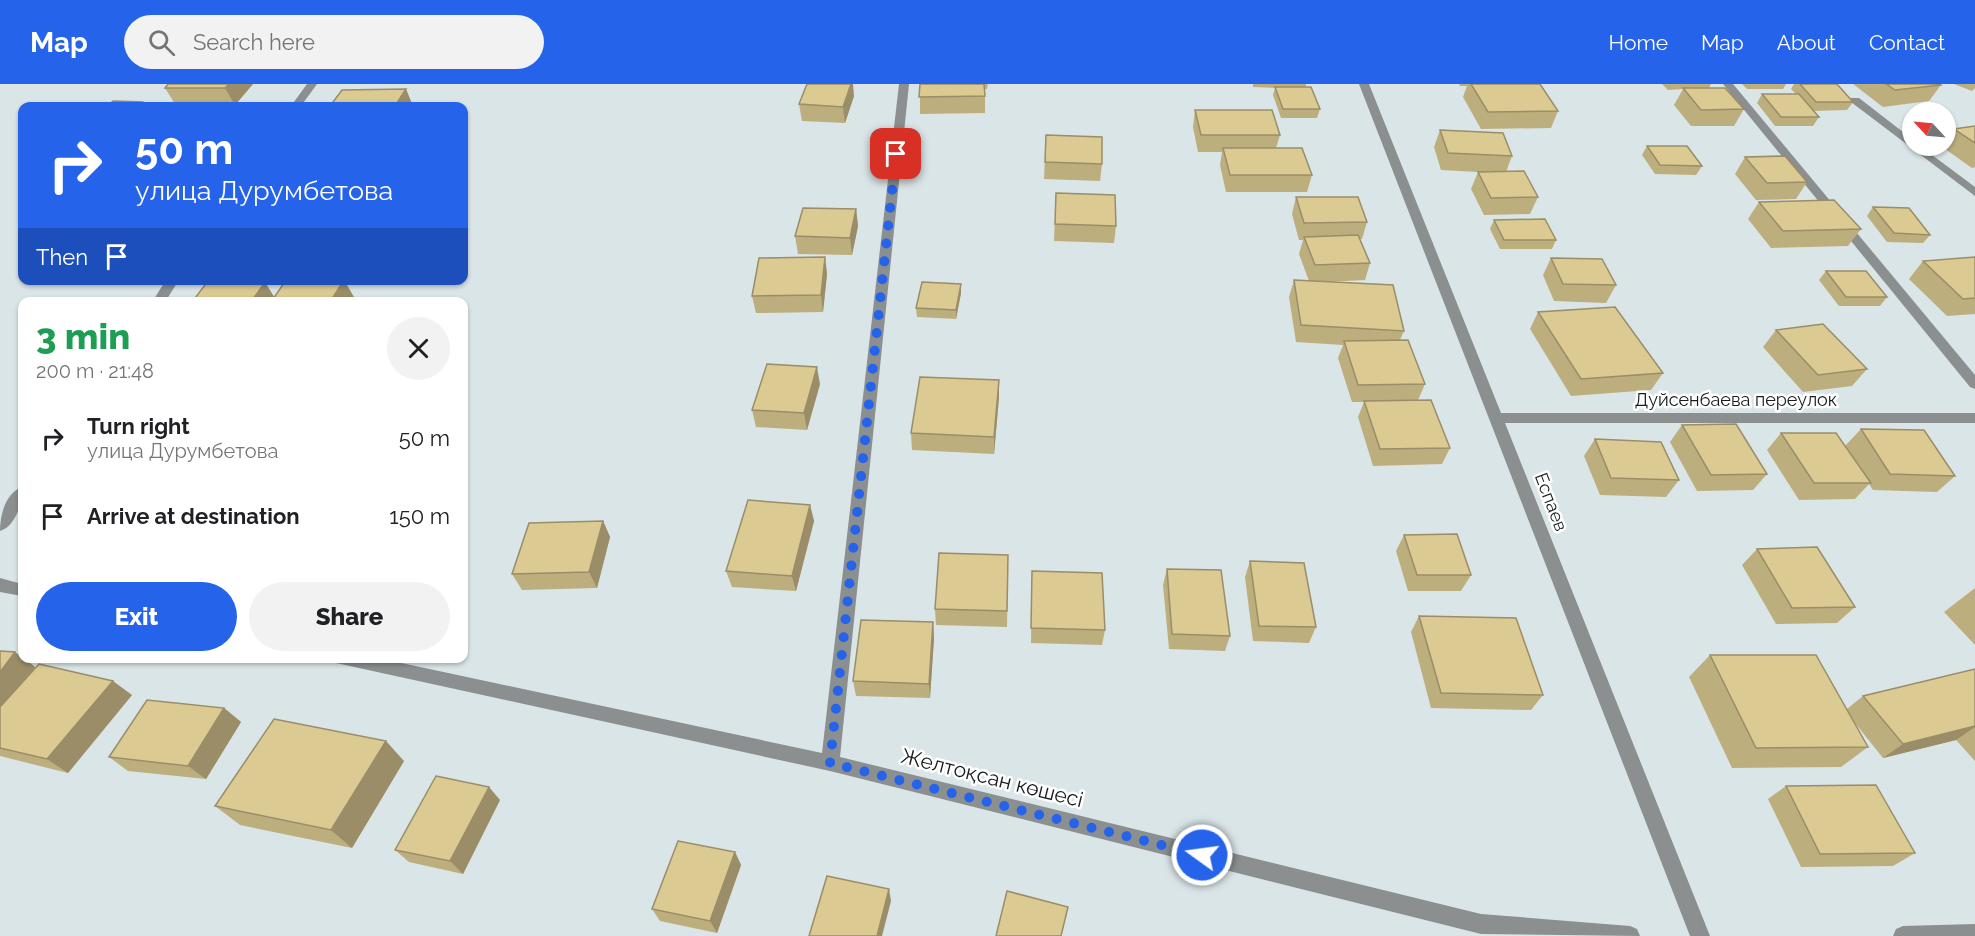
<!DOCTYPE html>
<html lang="en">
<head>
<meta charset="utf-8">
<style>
	body { margin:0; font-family:Raleway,sans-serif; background:#f2f2f2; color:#202124; height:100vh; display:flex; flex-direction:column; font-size:22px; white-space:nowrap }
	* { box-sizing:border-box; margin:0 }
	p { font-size:20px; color:#757577 }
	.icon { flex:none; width:33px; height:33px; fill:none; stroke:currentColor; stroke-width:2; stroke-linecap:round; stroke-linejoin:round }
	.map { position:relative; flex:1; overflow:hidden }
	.drawer { position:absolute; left:18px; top:213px; width:450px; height:366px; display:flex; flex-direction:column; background:#fff; border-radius:12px; box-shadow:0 2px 4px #0004 }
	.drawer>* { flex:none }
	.top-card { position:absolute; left:18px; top:18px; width:450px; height:183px; border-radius:12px; box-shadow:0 2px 4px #0004; background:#2563eb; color:#fff; overflow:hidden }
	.needle { width:39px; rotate:296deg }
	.tools { position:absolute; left:1902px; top:18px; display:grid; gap:12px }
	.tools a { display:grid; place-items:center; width:54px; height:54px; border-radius:50%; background:#fff; box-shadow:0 2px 4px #0004; font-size:30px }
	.pin { position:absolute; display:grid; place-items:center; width:51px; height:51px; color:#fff; margin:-26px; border-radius:12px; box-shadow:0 3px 9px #0006 }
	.me { position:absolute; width:66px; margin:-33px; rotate:284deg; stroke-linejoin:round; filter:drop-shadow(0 0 4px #0008) }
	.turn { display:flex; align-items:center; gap:21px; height:126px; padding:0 18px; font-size:27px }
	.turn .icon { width:78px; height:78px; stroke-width:2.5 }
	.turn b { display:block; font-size:42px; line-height:51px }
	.then { display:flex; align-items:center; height:57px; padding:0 18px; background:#0003; gap:12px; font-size:22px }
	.round { display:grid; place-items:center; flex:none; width:63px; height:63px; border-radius:32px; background:#f2f2f2 }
	.headline { display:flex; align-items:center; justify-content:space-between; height:102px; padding:0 18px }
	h1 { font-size:36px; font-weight:800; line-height:45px; color:#1e9e55 }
	.cta { display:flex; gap:12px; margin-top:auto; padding:12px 18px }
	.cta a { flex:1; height:69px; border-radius:36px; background:#2563eb; color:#fff; font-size:24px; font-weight:800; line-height:69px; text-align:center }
	.cta a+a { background:#f2f2f2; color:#202124 }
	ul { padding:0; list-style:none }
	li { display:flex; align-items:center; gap:18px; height:78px; padding:0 18px }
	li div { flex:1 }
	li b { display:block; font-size:22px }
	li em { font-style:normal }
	header { display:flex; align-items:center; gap:36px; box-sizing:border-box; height:84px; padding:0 30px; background:#2563eb; color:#fff }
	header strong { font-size:28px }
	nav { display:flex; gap:33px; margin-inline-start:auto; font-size:21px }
	.search { width:420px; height:54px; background:#f2f2f2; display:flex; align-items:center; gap:15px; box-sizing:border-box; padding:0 21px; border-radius:33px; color:#757577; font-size:22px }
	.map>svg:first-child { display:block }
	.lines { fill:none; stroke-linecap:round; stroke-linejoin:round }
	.minor { fill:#8b8f90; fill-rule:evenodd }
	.wall { fill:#bdae7e }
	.shaded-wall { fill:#9a8d67 }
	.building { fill:#dcca93; stroke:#9a8d67; stroke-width:1.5 }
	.route { stroke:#2563eb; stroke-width:10; stroke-dasharray:0 18 }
	.labels { text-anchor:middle; stroke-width:5; stroke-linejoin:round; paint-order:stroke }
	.street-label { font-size:18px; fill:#181c1d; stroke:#fff }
	.near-street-label { font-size:21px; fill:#181c1d; stroke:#fff }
</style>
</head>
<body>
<header>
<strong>Map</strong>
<div class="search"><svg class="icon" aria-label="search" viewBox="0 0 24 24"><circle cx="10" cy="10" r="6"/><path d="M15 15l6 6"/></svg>Search here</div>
<nav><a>Home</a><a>Map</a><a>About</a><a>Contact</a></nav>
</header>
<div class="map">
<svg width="1975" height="852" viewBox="0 0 1975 852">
	<rect width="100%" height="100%" fill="#dae5e8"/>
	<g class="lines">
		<g class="minor">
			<path d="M307,0H317L301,22H291Z"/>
			<path d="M899,0H909L840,673L1481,830L1630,842L1637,845L1640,852L1481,850L830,687L336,579L334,574H378L822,669Z"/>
			<path d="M1359,0H1369L1501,329H1975V339H1505L1710,852H1690Z"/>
			<path d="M1723,0H1733L1975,291V305L1970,303Z"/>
			<path d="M1851,14H1859L1912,55V62H1920L1975,103V112L1851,18Z"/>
			<path d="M166,196H179L165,218H152Z"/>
			<path d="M22,403C23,418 16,442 0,447C0,432 5,409 22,403Z"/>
			<path d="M0,494L22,500V512L0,508Z"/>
			<path d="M1975,840V852H1893L1896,845L1903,842Z"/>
		</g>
	</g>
	<g class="wall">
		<path d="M253,0L235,21L175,20L165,4Z"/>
		<path d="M920,0H988L987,5H985V29L920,30Z"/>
		<path d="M1253,0H1306V3L1320,25L1317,34H1281L1273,11L1275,4L1253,3Z"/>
		<path d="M1459,0H1540L1558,27L1551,44L1481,45L1463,13L1467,2H1460Z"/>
		<path d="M1662,0H1711L1709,4L1744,25L1734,42H1691L1674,21L1683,5L1668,6Z"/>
		<path d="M1742,0H1786L1783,5H1747Z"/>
		<path d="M1794,0H1837L1853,18L1847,26L1813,27L1819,33L1813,42H1775L1757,19L1762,10H1796L1791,5Z"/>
		<path d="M1853,0H1940L1941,1L1929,17L1883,23Z"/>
		<path d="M1954,0H1975V4L1972,7Z"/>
		<path d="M854,12L845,39L802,37L799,20Z"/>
		<path d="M1195,26L1280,51L1276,64L1312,91L1307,108H1226L1220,81L1222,68H1198L1193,43Z"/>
		<path d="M1975,42V83L1972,84L1941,62H1946V57L1954,45Z"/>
		<path d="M1440,46L1512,72L1506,88L1538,113L1530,130L1484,131L1471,105L1478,88L1441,86L1434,63Z"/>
		<path d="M1046,51L1102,80L1100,97L1044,95Z"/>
		<path d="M1647,62L1702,82L1696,91L1655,90L1642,71Z"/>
		<path d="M1745,73L1807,98L1796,115L1756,116L1735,90Z"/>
		<path d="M1056,109L1116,142L1114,159L1054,157Z"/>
		<path d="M1296,113L1367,138L1362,155H1360L1370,179L1365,196L1324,198L1404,247L1400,256L1425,300L1418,316L1450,364L1442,380L1373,382L1358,333L1364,318H1352L1338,274L1343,261L1296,258L1289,213L1294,196L1309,197L1299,170L1303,156H1299L1292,130Z"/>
		<path d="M1759,118L1861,145L1848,162L1771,164L1748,135Z"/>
		<path d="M1873,123L1930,151L1923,159L1887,158L1867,132Z"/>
		<path d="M856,125L858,142L852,171L798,170L795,152Z"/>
		<path d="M1494,136L1556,156L1552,165H1500L1490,145Z"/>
		<path d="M825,173L827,190L823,228L756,229L752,212Z"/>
		<path d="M1975,173V230L1947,232L1909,195L1923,177Z"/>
		<path d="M1551,174L1616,201L1606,219L1554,217L1543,191Z"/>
		<path d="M1826,187L1887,213L1880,222H1839L1819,196Z"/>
		<path d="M961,209L956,235L917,233L916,224Z"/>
		<path d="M1538,228L1663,289L1651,306L1571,312L1530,245Z"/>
		<path d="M1776,246L1867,285L1852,302L1803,308L1763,263Z"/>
		<path d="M820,300L807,346L756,343L752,326Z"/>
		<path d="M999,313L994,370L912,366L911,349Z"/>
		<path d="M1682,341L1767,390L1753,406L1697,407L1670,358Z"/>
		<path d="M1861,345L1955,392L1937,408L1873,406L1869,400L1855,415L1799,416L1767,366L1781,349L1845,362Z"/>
		<path d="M1595,355L1679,396L1666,413L1600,411L1584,372Z"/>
		<path d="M810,421L814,437L796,507L732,503L726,487Z"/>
		<path d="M603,437L610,453L597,504L522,506L512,490Z"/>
		<path d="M1404,451L1471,491L1461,507H1408L1396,467Z"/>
		<path d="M1757,465L1855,523L1837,539L1776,540L1742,481Z"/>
		<path d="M1008,471L1007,543L936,541L935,525Z"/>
		<path d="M1250,477L1316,543L1309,559L1253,557L1245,493Z"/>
		<path d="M1167,485L1230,552L1225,567L1169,565L1163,501Z"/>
		<path d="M1032,487L1105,546L1102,561L1031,559Z"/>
		<path d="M1975,504V561L1944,528Z"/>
		<path d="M1419,532L1543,611L1531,626L1431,624L1411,548Z"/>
		<path d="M933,538L934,554L930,614L856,612L853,597Z"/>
		<path d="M0,567L24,574L35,583L31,589L132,611L68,689L0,672Z"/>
		<path d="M1710,571L1847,625L1863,612L1975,585V677L1956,656L1883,674L1855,639L1868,663L1841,683L1732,684L1689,593Z"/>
		<path d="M224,624L241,638L206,695L128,687L109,673Z"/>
		<path d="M404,677L352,764L240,741L215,722Z"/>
		<path d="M1786,702L1915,769L1893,782L1801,783L1768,715Z"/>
		<path d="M500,716L463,790L409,778L395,766Z"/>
		<path d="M735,768L741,781L717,849L660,837L652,825Z"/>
	</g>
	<g class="shaded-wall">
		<path d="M229,0H253L235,21L225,4Z"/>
		<path d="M851,0H853L854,12L845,39L843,23Z"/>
		<path d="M406,5L413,22H395Z"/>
		<path d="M142,18L145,22H137Z"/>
		<path d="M856,125L858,142L852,171L850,154Z"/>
		<path d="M825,173L827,190L823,228L821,211Z"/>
		<path d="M344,196L354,213L352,218H330Z"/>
		<path d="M265,198L276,216L275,218H251Z"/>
		<path d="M961,200V209L956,235V226Z"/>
		<path d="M817,283L820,300L807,346L804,329Z"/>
		<path d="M999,296V313L994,370V353Z"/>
		<path d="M810,421L814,437L796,507L792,492Z"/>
		<path d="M603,437L610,453L597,504L589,488Z"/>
		<path d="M933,538L934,554L930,614L929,600Z"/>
		<path d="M15,568L35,583L0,631V588Z"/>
		<path d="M113,597L132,611L68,689L47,675Z"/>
		<path d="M224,624L241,638L206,695L188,682Z"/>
		<path d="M1975,642V643L1956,656L1883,674L1903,660Z"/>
		<path d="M386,657L404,677L352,764L331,746Z"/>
		<path d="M489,703L500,716L463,790L450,777Z"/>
		<path d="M735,768L741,781L717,849L710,837Z"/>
		<path d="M889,805L891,817L882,852H877Z"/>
	</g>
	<g class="building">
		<path d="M168,0H229L225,4H165Z"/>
		<path d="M807,0H851L843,23L799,20Z"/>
		<path d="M920,0H984L985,12L919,13Z"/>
		<path d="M1471,0H1540L1558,27L1488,28Z"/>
		<path d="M1800,0H1837L1853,18H1816Z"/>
		<path d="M1886,0H1940L1941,1L1895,6Z"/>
		<path d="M1275,3H1311L1320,25H1283Z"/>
		<path d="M1683,4H1725L1744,25L1701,26Z"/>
		<path d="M406,5L395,22H330L342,6Z"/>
		<path d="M1762,10H1799L1819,33H1781Z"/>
		<path d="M113,17L142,18L137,22H108Z"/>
		<path d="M1195,26H1272L1280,51H1201Z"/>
		<path d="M1975,42V59L1954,45Z"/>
		<path d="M1440,46L1503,49L1512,72L1448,69Z"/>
		<path d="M1046,51L1102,53V80L1045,78Z"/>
		<path d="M1647,62H1687L1702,82L1660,81Z"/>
		<path d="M1223,64H1302L1312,91H1230Z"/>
		<path d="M1785,72L1807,98L1767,99L1745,73Z"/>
		<path d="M1524,87L1538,113L1491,114L1478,88Z"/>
		<path d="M1056,109L1115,111L1116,142L1055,140Z"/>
		<path d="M1296,113H1358L1367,138L1304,139Z"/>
		<path d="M1834,116L1861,145L1783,147L1759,118Z"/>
		<path d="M1873,123L1909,124L1930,151L1894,149Z"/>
		<path d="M803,124L856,125L850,154L795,152Z"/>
		<path d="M1545,135L1556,156H1504L1494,136Z"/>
		<path d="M1358,151L1370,179L1315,181L1304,153Z"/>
		<path d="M825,173L821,211L752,212L759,174Z"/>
		<path d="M1975,173V214L1963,215L1923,177Z"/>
		<path d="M1551,174L1602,175L1616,201L1563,200Z"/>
		<path d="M1826,187H1866L1887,213H1846Z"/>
		<path d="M286,196H344L330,218H271Z"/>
		<path d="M1294,196L1393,201L1404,247L1301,241Z"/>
		<path d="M208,197L265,198L251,218H192Z"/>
		<path d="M922,198L961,200L956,226L916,224Z"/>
		<path d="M1615,223L1663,289L1581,295L1538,228Z"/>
		<path d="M1823,240L1867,285L1818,291L1776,246Z"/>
		<path d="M1408,256L1425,300L1358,301L1344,257Z"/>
		<path d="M767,280L817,283L804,329L752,326Z"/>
		<path d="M920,293L999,296L994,353L911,349Z"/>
		<path d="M1431,316L1450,364L1380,365L1364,317Z"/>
		<path d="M1736,340L1767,390L1711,391L1682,341Z"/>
		<path d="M1861,345L1924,346L1955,392L1890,390Z"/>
		<path d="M1781,349H1836L1871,399H1814Z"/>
		<path d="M1595,355L1661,358L1679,396L1611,394Z"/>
		<path d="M748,416L810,421L792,492L726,487Z"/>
		<path d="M603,437L589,488L512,490L529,439Z"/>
		<path d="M1457,450L1471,491H1417L1404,451Z"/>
		<path d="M1817,463L1855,523L1792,524L1757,465Z"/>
		<path d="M939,469L1008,471L1007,527L935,525Z"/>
		<path d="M1250,477L1304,479L1316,543L1259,542Z"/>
		<path d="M1167,485L1221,486L1230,552L1172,550Z"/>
		<path d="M1032,487L1102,489L1105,546L1031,544Z"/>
		<path d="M1419,532L1516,534L1543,611L1441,609Z"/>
		<path d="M861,536L933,538L929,600L853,597Z"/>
		<path d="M0,567L15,568L0,588Z"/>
		<path d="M1710,571H1816L1868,663L1756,664Z"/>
		<path d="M39,580L113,597L47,675L0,664V623Z"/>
		<path d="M1975,585V642L1903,660L1863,612Z"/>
		<path d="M147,616L224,624L188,682L109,673Z"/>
		<path d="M274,635L386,657L331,746L215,722Z"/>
		<path d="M436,692L489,703L450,777L395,766Z"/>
		<path d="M1876,701L1915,769L1820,770L1786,702Z"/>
		<path d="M678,757L735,768L710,837L652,825Z"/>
		<path d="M827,792L889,805L877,852H809Z"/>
		<path d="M1007,807L1068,823L1061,852H996Z"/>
	</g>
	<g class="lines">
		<path class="route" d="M896,70L830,679L1202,771"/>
	</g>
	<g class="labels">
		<g class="street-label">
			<text x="1736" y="322">Дуйсенбаева переулок</text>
			<text transform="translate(1551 418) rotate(69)" y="6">Еспаев</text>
		</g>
		<g class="near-street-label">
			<text transform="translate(992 694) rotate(14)" y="7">Желтоқсан көшесі</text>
		</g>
	</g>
</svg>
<div class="tools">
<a><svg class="needle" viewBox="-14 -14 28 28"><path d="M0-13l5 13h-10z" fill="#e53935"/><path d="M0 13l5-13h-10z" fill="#757577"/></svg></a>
</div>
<div class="pin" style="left:896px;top:70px;background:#d93025"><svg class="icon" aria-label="arrive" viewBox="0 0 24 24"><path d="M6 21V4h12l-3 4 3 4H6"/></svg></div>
<svg class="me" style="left:1202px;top:771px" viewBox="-20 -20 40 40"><circle r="17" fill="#2563eb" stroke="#fff" stroke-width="3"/><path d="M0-11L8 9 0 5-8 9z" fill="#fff"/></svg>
<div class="top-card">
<div class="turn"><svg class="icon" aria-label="right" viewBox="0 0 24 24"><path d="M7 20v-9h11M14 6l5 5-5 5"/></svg><div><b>50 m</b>улица Дурумбетова</div></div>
<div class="then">Then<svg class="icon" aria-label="arrive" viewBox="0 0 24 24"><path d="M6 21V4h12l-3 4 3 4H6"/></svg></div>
</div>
<section class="drawer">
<div class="headline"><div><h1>3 min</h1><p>200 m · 21:48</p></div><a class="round"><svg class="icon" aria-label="close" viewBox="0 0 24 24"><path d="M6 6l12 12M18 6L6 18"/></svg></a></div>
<ul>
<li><svg class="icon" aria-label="right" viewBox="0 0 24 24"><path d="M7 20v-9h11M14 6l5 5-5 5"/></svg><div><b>Turn right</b><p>улица Дурумбетова</p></div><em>50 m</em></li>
<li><svg class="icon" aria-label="arrive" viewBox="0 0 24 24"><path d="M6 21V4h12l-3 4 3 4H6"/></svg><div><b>Arrive at destination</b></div><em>150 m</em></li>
</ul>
<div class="cta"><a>Exit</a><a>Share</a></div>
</section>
</div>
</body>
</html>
